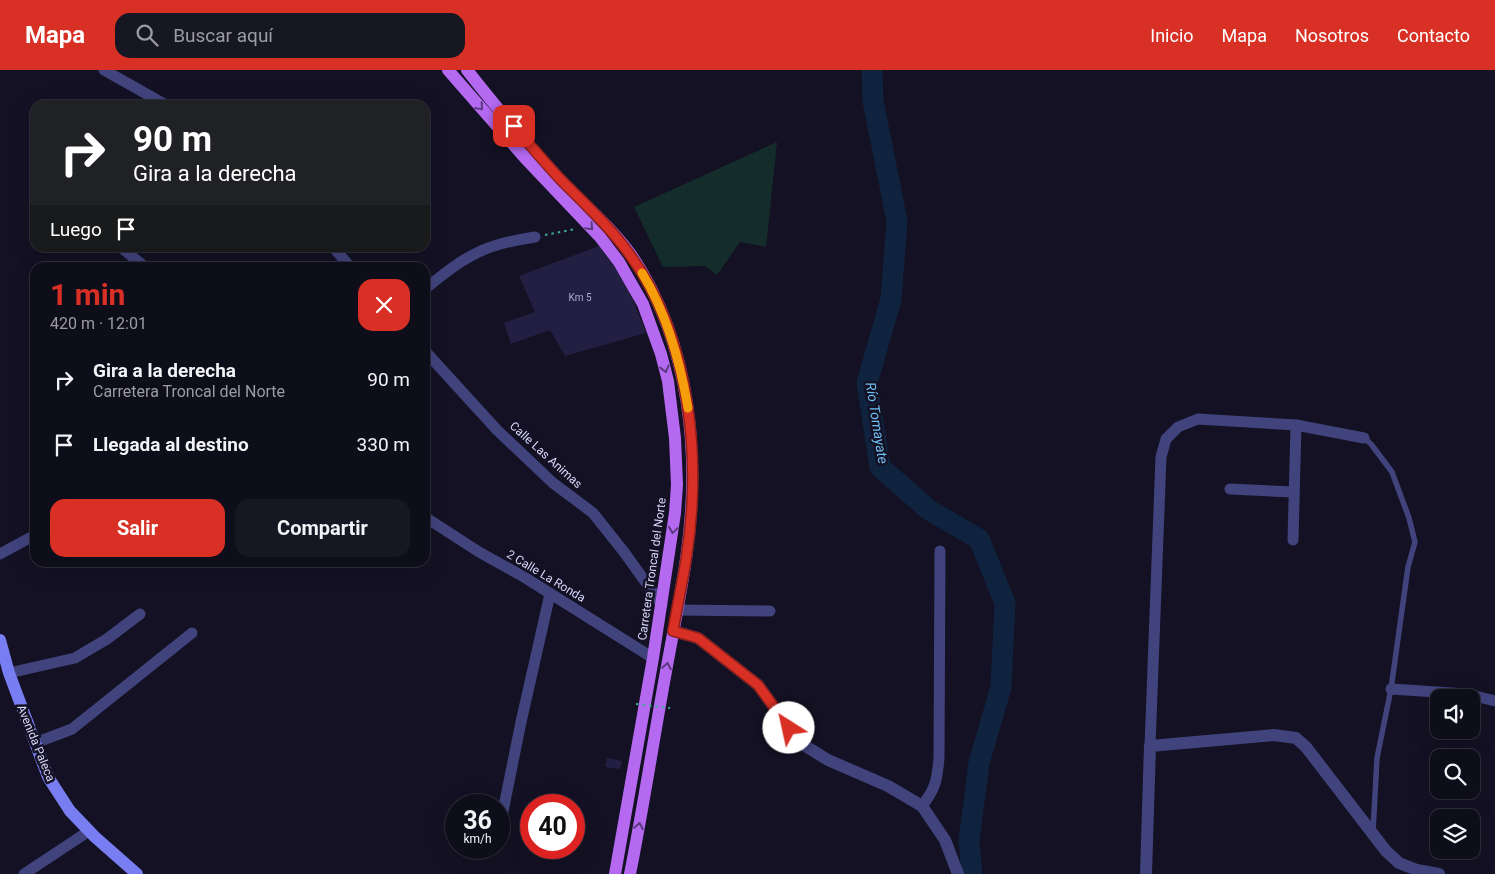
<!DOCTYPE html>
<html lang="es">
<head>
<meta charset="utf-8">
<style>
	body { margin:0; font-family:Roboto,sans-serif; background:#171623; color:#f1f3f6; height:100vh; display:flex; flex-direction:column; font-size:19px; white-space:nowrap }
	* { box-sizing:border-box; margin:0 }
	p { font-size:16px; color:#9b9ca2 }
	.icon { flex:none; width:28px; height:28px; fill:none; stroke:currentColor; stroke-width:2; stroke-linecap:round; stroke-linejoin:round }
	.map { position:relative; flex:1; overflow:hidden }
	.panel { position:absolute; left:30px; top:192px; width:400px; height:305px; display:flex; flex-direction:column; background:#0e0d1a; border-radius:15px; box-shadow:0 5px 20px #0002,0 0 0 1px #2e2d39 }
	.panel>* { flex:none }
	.hud { position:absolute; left:30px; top:30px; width:400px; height:152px; border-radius:15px; box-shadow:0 5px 20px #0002,0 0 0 1px #2e2d39; background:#202124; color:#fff; overflow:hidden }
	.buttons { position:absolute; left:1430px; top:619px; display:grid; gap:10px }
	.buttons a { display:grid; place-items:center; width:50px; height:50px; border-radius:10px; background:#0e0d1a; box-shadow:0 5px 20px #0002,0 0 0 1px #2e2d39; font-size:25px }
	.speed { position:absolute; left:445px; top:724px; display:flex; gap:10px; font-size:25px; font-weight:700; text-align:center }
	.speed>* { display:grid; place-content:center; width:65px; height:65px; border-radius:50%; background:#0e0d1a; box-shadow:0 5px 20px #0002,0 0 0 1px #2e2d39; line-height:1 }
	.speed small { font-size:12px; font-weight:400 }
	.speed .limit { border:8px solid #d22; background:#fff; color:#111 }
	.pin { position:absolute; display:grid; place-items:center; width:42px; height:42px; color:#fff; margin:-21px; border-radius:10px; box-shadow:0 2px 8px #0006 }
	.me { position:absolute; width:55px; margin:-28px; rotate:325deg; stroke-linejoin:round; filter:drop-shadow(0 0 4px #0008) }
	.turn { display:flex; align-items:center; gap:18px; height:105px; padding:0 20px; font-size:22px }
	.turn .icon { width:65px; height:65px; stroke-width:2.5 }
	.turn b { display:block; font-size:35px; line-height:42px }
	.then { display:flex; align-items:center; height:48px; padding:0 20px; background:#0003; gap:10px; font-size:19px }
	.round { display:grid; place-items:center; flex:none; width:52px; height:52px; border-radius:15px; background:#171623 }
	.headline { display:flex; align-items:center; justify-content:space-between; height:85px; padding:0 20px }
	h1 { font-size:30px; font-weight:700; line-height:38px; color:#d93025 }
	.action { display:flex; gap:10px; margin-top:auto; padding:10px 20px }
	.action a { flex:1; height:58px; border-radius:15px; background:#d93025; color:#fff; font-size:20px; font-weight:700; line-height:58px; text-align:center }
	.action a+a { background:#171623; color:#f1f3f6 }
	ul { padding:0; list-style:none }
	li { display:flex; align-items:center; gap:15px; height:65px; padding:0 20px }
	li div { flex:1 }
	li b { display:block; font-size:19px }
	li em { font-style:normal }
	header { display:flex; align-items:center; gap:30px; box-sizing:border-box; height:70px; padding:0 25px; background:#d93025; color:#fff }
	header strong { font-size:24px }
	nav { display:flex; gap:28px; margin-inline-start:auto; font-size:18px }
	.search { width:350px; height:45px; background:#171623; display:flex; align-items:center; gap:12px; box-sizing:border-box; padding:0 18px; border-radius:15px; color:#9b9ca2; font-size:19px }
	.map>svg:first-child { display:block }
	.green { fill:#142d2a }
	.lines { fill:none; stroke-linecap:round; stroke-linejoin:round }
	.river { stroke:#0f233e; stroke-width:21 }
	.building { fill:#231f42 }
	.path { stroke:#3bab9c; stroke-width:2; stroke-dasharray:2.5 4; stroke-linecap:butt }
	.service { stroke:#41437d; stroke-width:5.5 }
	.minor { stroke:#41437d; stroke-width:11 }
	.tertiary { stroke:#41437d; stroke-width:12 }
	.secondary { stroke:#787df1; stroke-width:12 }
	.primary { stroke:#b469f0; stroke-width:12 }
	.path-bridge { stroke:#3bab9c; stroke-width:2; stroke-dasharray:2.5 4; stroke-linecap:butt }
	.oneway { stroke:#5b397f }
	.route-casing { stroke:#8d1f18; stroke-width:12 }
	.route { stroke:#d93025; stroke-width:9 }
	.slow { stroke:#f59e0b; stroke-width:9 }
	.labels { text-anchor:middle; stroke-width:5; stroke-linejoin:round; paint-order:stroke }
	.number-label { font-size:10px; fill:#aca9cd }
	.street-label { font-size:12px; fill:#d9d7fb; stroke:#131123 }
	.water-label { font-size:14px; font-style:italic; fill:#6fbef1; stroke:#131123 }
</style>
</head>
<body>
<header>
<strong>Mapa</strong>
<div class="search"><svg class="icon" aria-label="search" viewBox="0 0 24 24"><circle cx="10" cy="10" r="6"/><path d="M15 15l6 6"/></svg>Buscar aquí</div>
<nav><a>Inicio</a><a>Mapa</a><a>Nosotros</a><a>Contacto</a></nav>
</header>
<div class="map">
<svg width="1495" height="804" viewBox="0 0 1495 804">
	<rect width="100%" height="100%" fill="#131123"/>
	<path class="green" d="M777,72L766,177L740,172L717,205L705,196L663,197L634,137Z"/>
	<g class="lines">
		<path class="river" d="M872,0L873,31L897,151L891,229L867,313L880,397L929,440L979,469L1005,533L1001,617L979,693L969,771L972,804"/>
	</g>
	<g class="building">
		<path d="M599,176L626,212L646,263L565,286L550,260L511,274L504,253L535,242L519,206Z"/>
		<path d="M607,688L622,691L620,699L605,697Z"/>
	</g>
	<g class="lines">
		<path class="path" d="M545,165L575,159"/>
		<path class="service" d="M1364,368L1371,374L1392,402L1409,448L1415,472L1408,497L1391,619L1377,688L1373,762"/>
		<g class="minor">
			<path d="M104,0L166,35"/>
			<path d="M122,178L146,198"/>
			<path d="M334,178L351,198"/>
			<path d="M425,219C447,201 469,183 497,175C509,171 523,169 535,167"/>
			<path d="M425,281L497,360L553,413L593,443L624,482L662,535"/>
			<path d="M1230,419L1293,422"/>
			<path d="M425,447L479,482L524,507L653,588"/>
			<path d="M1293,470L1296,355"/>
			<path d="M0,484L35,465"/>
			<path d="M677,540L770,541"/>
			<path d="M9,603L75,588L107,569L140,544"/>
			<path d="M1391,619L1467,624L1495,631"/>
			<path d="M35,673L72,659L192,563"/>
			<path d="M1150,676L1161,387L1166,369L1178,357L1198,349L1296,355L1364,368"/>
			<path d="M922,736C936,718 937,710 939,688L940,481"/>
			<path d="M499,761L521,652L550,524"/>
			<path d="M24,804L89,761"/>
		</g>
		<g class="tertiary">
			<path d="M673,561L698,568L758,615L799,672L828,690L888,716L922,736L945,770L958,804"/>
			<path d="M1146,804L1150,676L1274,665L1296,668L1306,677L1386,781L1399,793L1417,800L1439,804"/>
		</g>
		<path class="secondary" d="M0,570L9,603L48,707L70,741L95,767L137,804"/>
		<g class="primary">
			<path d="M448,0L525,88L600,167L619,192L643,234L661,284L668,311L675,368L677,415L675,443L653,588L615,804"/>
			<path d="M467,0C496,37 527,74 559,108C584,134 611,157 632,186C691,274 701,387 686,489C680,529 672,568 665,607C653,673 643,739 630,804"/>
		</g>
		<path class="path-bridge" d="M636,634L670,638"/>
	</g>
	<defs><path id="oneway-chevron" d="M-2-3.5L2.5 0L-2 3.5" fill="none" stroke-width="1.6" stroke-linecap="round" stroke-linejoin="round" transform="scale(1.25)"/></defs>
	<g class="oneway">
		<use href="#oneway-chevron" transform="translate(480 37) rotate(49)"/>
		<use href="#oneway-chevron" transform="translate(590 157) rotate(47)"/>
		<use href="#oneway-chevron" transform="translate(665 299) rotate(76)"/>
		<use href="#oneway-chevron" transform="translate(673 460) rotate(98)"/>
		<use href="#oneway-chevron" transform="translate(667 596) rotate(-80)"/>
		<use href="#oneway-chevron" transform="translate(639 756) rotate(-80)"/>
	</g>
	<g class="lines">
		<g class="route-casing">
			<path id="route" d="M514,56C529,74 545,93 561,110C585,134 610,157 630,185C691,269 702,390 686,490C682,514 677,537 673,561L698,568L758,615L789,658"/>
		</g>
		<use href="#route" class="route"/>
		<path class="slow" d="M642,203C667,244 680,291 688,338"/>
	</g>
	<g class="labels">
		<g class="number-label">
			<text x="580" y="231">Km 5</text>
		</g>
		<g class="street-label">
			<text transform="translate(546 385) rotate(42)" y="4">Calle Las Animas</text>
			<text transform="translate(652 499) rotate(-82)" y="4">Carretera Troncal del Norte</text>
			<text transform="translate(546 506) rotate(31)" y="4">2 Calle La Ronda</text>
			<text transform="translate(36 673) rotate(68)" y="4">Avenida Paleca</text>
		</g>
		<g class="water-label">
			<text transform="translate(877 353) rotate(81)" y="5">Río Tomayate</text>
		</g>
	</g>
</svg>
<div class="buttons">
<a><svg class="icon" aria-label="sound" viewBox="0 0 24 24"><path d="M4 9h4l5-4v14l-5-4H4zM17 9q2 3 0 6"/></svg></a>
<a><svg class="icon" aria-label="search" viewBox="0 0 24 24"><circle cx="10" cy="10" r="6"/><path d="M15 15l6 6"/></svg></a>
<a><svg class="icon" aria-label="layers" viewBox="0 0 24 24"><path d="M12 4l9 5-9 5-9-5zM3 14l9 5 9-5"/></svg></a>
</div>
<div class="speed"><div>36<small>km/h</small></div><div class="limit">40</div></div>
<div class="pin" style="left:514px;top:56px;background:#d93025"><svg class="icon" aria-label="arrive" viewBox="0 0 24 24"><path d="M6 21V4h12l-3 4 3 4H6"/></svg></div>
<svg class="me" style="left:789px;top:658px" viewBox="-20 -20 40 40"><circle r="19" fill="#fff"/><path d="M0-13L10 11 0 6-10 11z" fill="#d93025"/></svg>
<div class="hud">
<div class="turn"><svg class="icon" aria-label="right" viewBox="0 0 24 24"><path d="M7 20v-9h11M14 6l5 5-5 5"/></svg><div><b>90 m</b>Gira a la derecha</div></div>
<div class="then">Luego<svg class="icon" aria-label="arrive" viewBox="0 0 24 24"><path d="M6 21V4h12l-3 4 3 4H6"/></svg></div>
</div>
<section class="panel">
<div class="headline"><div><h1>1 min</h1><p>420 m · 12:01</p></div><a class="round" style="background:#d93025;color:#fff"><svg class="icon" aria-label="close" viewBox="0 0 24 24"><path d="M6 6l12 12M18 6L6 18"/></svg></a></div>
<ul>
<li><svg class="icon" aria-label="right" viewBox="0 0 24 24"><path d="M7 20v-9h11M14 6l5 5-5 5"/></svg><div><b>Gira a la derecha</b><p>Carretera Troncal del Norte</p></div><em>90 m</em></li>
<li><svg class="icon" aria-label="arrive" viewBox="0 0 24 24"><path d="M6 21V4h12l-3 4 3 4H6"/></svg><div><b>Llegada al destino</b></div><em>330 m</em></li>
</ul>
<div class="action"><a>Salir</a><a>Compartir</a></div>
</section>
</div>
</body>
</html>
